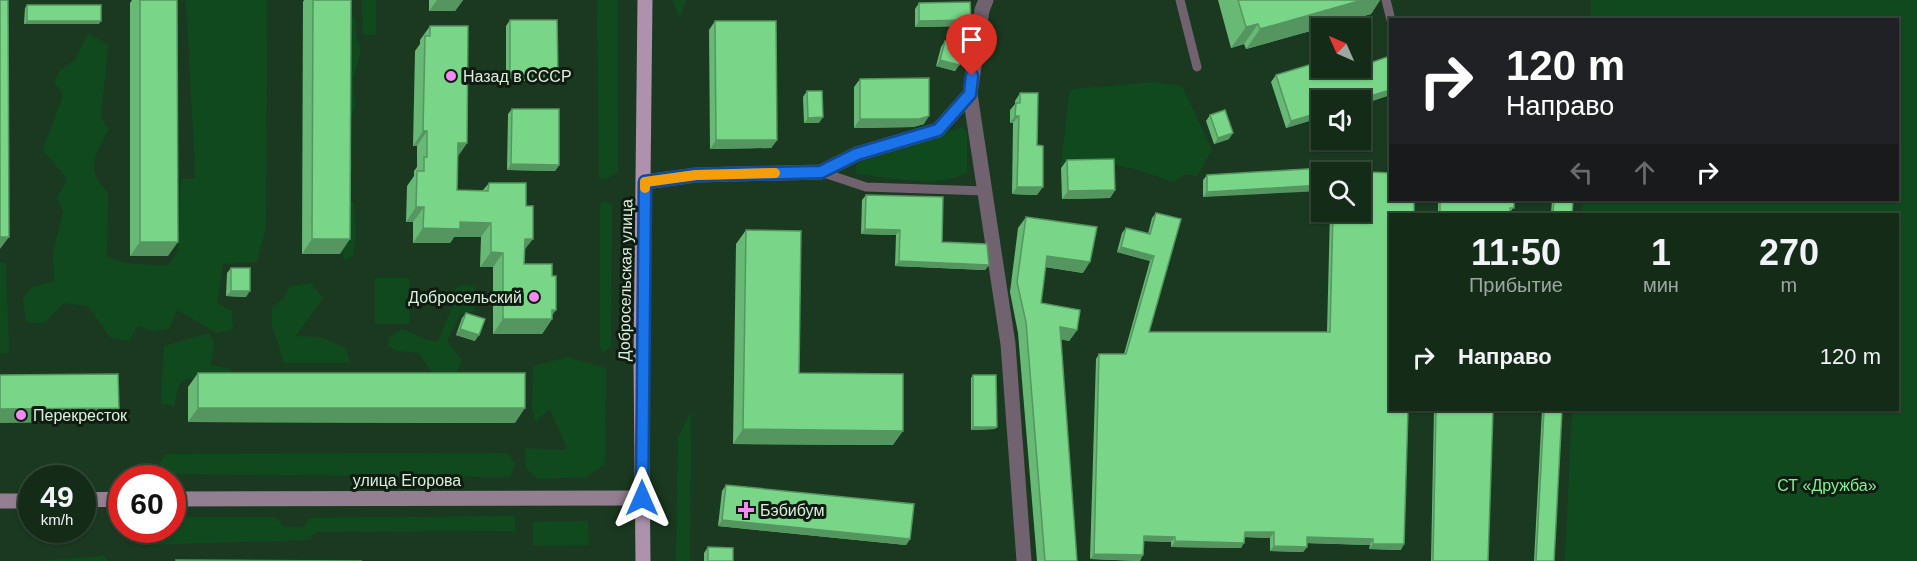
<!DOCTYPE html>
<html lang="ru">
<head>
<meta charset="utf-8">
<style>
	body { margin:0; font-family:Helvetica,sans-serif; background:#213725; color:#f1f3f6; height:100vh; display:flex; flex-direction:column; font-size:22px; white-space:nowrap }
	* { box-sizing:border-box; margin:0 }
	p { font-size:20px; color:#9da7a2 }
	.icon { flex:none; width:33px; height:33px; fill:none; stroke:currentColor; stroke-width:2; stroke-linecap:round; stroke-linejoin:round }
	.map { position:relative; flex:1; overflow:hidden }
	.details { position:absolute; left:1389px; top:213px; width:510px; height:198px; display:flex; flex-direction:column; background:#142b18; border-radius:0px; box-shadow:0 2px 4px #0004,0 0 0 2px #334737 }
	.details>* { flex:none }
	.banner { position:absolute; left:1389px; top:18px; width:510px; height:183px; border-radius:0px; box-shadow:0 2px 4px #0004,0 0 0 2px #334737; background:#202124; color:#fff; overflow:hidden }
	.needle { width:39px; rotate:315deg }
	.buttons { position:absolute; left:1311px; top:18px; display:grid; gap:12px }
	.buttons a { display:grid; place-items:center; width:60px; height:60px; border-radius:0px; background:#142b18; box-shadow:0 2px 4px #0004,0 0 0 2px #334737; font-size:30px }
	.speed { position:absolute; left:18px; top:465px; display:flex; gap:12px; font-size:30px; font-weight:700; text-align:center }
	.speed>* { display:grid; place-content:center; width:78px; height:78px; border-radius:50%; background:#142b18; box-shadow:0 2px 4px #0004,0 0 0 2px #334737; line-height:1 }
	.speed small { font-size:15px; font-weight:400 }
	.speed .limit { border:9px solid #d22; background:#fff; color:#111 }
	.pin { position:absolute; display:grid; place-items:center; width:51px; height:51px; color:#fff; margin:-62px -26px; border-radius:50% 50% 50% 0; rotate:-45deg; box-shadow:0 0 6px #0007 }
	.pin .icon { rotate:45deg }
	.me { position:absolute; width:66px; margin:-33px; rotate:0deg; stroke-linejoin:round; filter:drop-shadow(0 0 4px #0008) }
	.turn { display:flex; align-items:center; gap:21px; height:126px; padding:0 18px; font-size:27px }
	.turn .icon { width:78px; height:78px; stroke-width:2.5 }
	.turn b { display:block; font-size:42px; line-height:51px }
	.lanes { display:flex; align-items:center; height:57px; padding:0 18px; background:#0003; justify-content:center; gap:30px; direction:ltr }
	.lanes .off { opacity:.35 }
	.eta { display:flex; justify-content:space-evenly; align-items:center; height:102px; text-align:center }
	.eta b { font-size:36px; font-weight:700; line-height:42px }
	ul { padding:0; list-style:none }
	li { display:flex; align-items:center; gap:18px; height:84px; padding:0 18px }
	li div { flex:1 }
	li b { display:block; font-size:22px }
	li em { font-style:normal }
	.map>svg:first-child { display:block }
	.green { fill:#11491f }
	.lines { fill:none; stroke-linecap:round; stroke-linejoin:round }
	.service { stroke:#70626f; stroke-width:9 }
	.minor { stroke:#70626f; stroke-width:15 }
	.secondary { stroke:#937e92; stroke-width:15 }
	.primary { stroke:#ae92ad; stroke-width:15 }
	.wall { fill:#68b876 }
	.shaded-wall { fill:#559660 }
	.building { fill:#79d689; stroke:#559660; stroke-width:1.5 }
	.route-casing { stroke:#114b97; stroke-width:15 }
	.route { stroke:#1a73e8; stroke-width:10 }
	.slow { stroke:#f59e0b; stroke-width:10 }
	.poi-dot { fill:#f389f1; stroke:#0f1d11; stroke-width:2 }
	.labels { text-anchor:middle; stroke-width:6; stroke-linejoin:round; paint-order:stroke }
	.poi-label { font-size:16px; fill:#dceede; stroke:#0f1d11; text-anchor:start }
	.street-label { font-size:16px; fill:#dceede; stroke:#0f1d11 }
	.park-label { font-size:16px; fill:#7ff494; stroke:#0f1d11 }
</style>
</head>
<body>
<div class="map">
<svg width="1917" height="561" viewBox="0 0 1917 561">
	<rect width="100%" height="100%" fill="#1a3920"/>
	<g class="green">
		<path d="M186,0H267L266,227L257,262L223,264L217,303L232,311L233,329L217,333L177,310L169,329L153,331L138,326L129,341L110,337L88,306L64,303L44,323L26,322L23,299L32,287L54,282L53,253L63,212L57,198L67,179L43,150L63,95L54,82L60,70L75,60L88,33L108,45L101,118L109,129C94,159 84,165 108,193L107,256L125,263L168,266L178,251L181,179H194L195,168Z"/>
		<path d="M362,0H376V35H363Z"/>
		<path d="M597,0H617L618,172L606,179H599Z"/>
		<path d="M672,0H686L680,19Z"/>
		<path d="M1591,0H1917V561H1565L1572,410H1898V214H1582L1583,200H1898V20L1591,19Z"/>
		<path d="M347,10L356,20V35L361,50L353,79L355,106L348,127L353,169L348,179Z"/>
		<path d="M1155,82L1182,86L1212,150L1197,176L1185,174L1174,182L1135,169L1108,163L1061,165L1069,95L1072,89Z"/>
		<path d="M962,127L967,132V172C946,189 884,177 857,174L855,169L858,163Z"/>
		<path d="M345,201L353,202L354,205L356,234L353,255L346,260L343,259Z"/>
		<path d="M604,201L612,205L611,346L603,353L600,347V204Z"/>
		<path d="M0,262L6,263L9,353H0Z"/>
		<rect x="375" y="278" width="34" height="46"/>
		<path d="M311,283L323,298L296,336L321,337L346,348L350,363H284L272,326V307L284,298L290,286Z"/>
		<path d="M464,285L475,286L474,311L460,315L447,341L462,360L455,376H434L419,353L397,351L388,346L389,337L402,329L427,340L438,341L456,298V288Z"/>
		<path d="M209,333L214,342L211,365L231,369V375L219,382L186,379L179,385L174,406L161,404L164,346Z"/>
		<path d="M568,357L606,368L605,464L587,477L538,479L526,468L525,448L564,450L567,448L550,409L536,421L532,410L533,366Z"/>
		<path d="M691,412L690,561H676L678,438Z"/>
		<path d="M508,453L515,464L510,477L171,474L159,464L166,454Z"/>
		<path d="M515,516V531L317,532L309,540L140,545L129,534L130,530H172L173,517H276L284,527H303L310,518Z"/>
		<path d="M588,521L589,545L533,546V522Z"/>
		<path d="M105,556L107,561H35Z"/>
	</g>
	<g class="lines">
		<g class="service">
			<path d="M1180,0L1197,67"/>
			<path d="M1386,0L1391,20"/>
			<path d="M821,172L866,187L985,191"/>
		</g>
		<g class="minor">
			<path d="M970,94L1008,344L1024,561"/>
			<path d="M645,182L696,175L821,172L857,154L938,130L970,94L982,10L986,0"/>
		</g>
		<g class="secondary">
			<path d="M172,499L642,498"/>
			<path d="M82,500L122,499"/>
			<path d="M0,501H32"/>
		</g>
		<path class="primary" d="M643,561L641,360L645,0"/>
	</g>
	<g class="wall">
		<path d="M132,0H177L168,256H130V3Z"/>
		<path d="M304,0H351L340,254H302L303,2Z"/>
		<path d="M429,0H463L455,11H429Z"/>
		<path d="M1218,0H1380L1371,14L1246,49L1244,44L1231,48Z"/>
		<path d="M919,3L967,26L915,27V9Z"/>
		<path d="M27,5L99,24H24L25,8Z"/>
		<path d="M510,20L554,81H506V26Z"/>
		<path d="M715,21L777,140L771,148L710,149L709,30Z"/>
		<path d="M430,26L467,143L458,156L457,190H483L489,183L524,250V264L552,276L556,310L552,315V319L542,334H493V267H480L481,237H454L450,243H413V222H406L407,186L414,176V171L417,167V146H413L415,51L420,44V40Z"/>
		<path d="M945,41L959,65L955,71L936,66L941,47Z"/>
		<path d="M1390,56V95L1360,105L1322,100V117L1286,128L1271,82L1276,75L1370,63Z"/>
		<path d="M860,79L924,124L913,127L854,128V87Z"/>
		<path d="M807,91L819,123H804L803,97Z"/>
		<path d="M1020,93L1037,145V195L1012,194L1013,123H1010V110L1015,104V101Z"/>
		<path d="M512,109L559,165L555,171L507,170L508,114Z"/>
		<path d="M1210,115L1229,139L1214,144L1206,121Z"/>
		<path d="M1067,160L1115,190L1110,198L1062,199L1061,168Z"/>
		<path d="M1355,161L1370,172L1401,550L1369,549L1370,545L1307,543V547L1303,552L1270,551V538L1245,537L1241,548L1171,547V542L1144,541L1140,561L1090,559L1096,359L1099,354H1124L1150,261L1117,252L1122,233L1126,228L1148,234L1152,218L1156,213L1149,332H1327L1330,212H1360V172L1203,197V180L1207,175L1351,166Z"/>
		<path d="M866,195L942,242L989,265L985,270L895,266L896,235L861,234L862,200Z"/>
		<path d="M1438,200H1514L1512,210L1510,211V214H1438Z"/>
		<path d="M1552,200H1573L1572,214H1551Z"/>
		<path d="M1026,217L1083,273L1045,267L1041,303L1077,330L1069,341L1061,339L1077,561H1037L1018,333L1010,292L1018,228Z"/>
		<path d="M746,230L799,373L893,445L733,444L736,244Z"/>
		<path d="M231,268L246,297L226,296L227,273Z"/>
		<path d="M466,313L475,341L456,335L462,318Z"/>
		<path d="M198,373L515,423L188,422V387Z"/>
		<path d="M973,375L995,429L971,430V378Z"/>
		<path d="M1434,410H1493L1488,561H1431Z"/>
		<path d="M1542,410H1562L1554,561H1534Z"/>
		<path d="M726,485L910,539L906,545L718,526L722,491Z"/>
		<path d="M708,547L733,561H704V553Z"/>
	</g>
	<g class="shaded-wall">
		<path d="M437,0H463L455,11H429Z"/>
		<path d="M1362,0H1380L1371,14L1246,49L1260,29Z"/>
		<path d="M971,20L967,26L915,27L919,21Z"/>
		<path d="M27,21H101L99,24H24Z"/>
		<path d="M1258,24L1244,44L1231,48L1246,27Z"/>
		<path d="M940,60L959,65L955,71L936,66Z"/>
		<path d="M510,75H558L554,81H506Z"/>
		<path d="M1390,90V95L1360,105V100H1357Z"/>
		<path d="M1322,112V117L1286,128L1291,121Z"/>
		<path d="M929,116L924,124L913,127L854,128L860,119Z"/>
		<path d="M1015,116H1019L1013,123H1010Z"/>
		<path d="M823,117L819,123H804L808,118Z"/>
		<path d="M423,131H427L417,146H413Z"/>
		<path d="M1233,133L1229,139L1214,144L1218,138Z"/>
		<path d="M716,140H777L771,148L710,149Z"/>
		<path d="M458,143H467L457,157Z"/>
		<path d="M511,164L559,165L555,171L507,170Z"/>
		<path d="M1322,185V191L1203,197L1207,192Z"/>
		<path d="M1017,187H1043L1037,195L1012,194Z"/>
		<path d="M1115,190L1110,198L1062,199L1068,191Z"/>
		<path d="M416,207H424L413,222H406Z"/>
		<path d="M460,222L491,223L481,237H454L450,243H413L423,228Z"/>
		<path d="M865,229L900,230L896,235L861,234Z"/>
		<path d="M0,237H9L0,249Z"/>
		<path d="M312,239H350L340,254H302Z"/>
		<path d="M525,239H533L522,253Z"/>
		<path d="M140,242H178L168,256H130Z"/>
		<path d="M1121,247L1154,256L1150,261L1117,252Z"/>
		<path d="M491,252L503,253L493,267H480Z"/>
		<path d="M1047,256L1090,262L1083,273L1039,266Z"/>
		<path d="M899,261L989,265L985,270L895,266Z"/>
		<path d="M231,291H250L246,297L226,296Z"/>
		<path d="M552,310H556L549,319H552L542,334H493L503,319Z"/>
		<path d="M1060,327L1077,330L1069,341L1053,338Z"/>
		<path d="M460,329L479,335L475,341L456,335Z"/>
		<path d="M119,408L109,422L0,423V409Z"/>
		<path d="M198,408H525L515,423L188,422Z"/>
		<path d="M973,427H997L995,429L971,430Z"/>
		<path d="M743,429L903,431L893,445L733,444Z"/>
		<path d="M722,520L910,539L906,545L718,526Z"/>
		<path d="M1245,532H1274L1270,538L1241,537Z"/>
		<path d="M1144,536L1175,537L1171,542L1140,541Z"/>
		<path d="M1307,537L1373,539L1370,545L1303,543Z"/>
		<path d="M1175,541L1244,543L1241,548L1171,547Z"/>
		<path d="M1373,544H1404L1401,550L1369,549Z"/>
		<path d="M1274,546L1307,547L1303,552L1270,551Z"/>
		<path d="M1094,554L1143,555L1140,561L1090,559Z"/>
	</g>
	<g class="building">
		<path d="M0,0H8L9,237H0Z"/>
		<path d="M140,0H177L178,242H140Z"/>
		<path d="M313,0H351L350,239H312Z"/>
		<path d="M1238,0H1362L1260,29L1258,24L1246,27Z"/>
		<path d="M970,2L971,20L919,21V3Z"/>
		<rect x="27" y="5" width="74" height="16"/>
		<path d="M510,20H557L558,75H510Z"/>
		<path d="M715,21H776L777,140H716Z"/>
		<path d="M430,26H468L467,143H458L457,190L488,191L489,183H526V206H533V239H525L524,264H552V276H556V310H552V319H503V253L491,252V223L460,222V229L423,228L424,207H416L417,171H424V157H427V131H423L425,36H430Z"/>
		<path d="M945,41L964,46L959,65L940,60Z"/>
		<path d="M1365,47L1370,63L1390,56V90L1357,100H1322V112L1291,121L1276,75L1322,61V68H1360V49Z"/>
		<path d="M929,78V116L919,119H860V79Z"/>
		<path d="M807,91H822L823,117L808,118Z"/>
		<path d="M1020,93H1038L1037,145L1043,146V187H1017L1019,116H1015L1016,103H1020Z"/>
		<path d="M512,109H559V165L511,164Z"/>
		<path d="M1225,110L1233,133L1218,138L1210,115Z"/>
		<path d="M1114,159L1115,190L1068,191L1067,160Z"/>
		<path d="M1355,161L1370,162V172L1390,173V200H1414V214H1390V410H1408L1404,544H1373V539L1307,537V547L1274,546V532H1245L1244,543L1175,541V537L1144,536L1143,555L1094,554L1099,354H1126L1154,256L1121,247L1126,228L1150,234L1156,213L1181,219L1149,332H1330L1333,212H1360V172H1322V185L1207,192V175L1355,166Z"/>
		<path d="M866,195L943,197L942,242L987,244L989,265L899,261L900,230L865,229Z"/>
		<path d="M1440,200H1514V208H1510V214H1440Z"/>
		<path d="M1554,200H1573L1572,214H1553Z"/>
		<path d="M1026,217L1097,227L1090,262L1047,256L1041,303L1080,310L1077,330L1060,327L1077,561H1045L1026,322L1017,282Z"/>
		<path d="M746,230L801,231L799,373L903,374V431L743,429Z"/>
		<rect x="231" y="268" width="19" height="23"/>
		<path d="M466,313L485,319L479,335L460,329Z"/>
		<rect x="198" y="373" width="327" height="35"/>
		<path d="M118,374L119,408L0,409V375Z"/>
		<path d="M973,375H996L997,427H973Z"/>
		<path d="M1436,410H1493L1488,561H1433Z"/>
		<path d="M1544,410H1562L1554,561H1536Z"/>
		<path d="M726,485L914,504L910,539L722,520Z"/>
		<path d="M708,547L733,548V561H708Z"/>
		<path d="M176,560L362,561H176Z"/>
	</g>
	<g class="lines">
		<g class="route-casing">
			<path id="route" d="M642,498L645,182L696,175L821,172L857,154L938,130L970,94L972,76"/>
		</g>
		<use href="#route" class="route"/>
		<path class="slow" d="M645,188V182L696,175L775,173"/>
	</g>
	<g class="poi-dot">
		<circle cx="451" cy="76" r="6"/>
		<circle cx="534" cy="297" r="6"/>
		<circle cx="21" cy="415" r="6"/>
		<path d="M743 501h6v6h6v6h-6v6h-6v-6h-6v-6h6z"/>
	</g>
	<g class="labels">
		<g class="poi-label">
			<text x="463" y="82">Назад в СССР</text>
			<text x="522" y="303" text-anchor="end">Добросельский</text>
			<text x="33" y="421">Перекресток</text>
			<text x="760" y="516">Бэбибум</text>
		</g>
		<g class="street-label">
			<text transform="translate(625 280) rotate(-89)" y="6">Добросельская улица</text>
			<text x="407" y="486">улица Егорова</text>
		</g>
		<g class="park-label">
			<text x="1827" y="491">СТ «Дружба»</text>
		</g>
	</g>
</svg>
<div class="buttons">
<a><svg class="needle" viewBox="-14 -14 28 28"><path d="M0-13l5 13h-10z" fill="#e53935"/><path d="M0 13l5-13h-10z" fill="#9da7a2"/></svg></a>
<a><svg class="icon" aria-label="sound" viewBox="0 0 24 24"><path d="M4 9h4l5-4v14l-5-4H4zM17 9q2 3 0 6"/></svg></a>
<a><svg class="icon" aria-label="search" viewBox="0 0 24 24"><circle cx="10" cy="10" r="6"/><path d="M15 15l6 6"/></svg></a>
</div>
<div class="speed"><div>49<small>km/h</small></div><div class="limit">60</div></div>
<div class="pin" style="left:972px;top:76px;background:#d93025"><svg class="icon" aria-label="arrive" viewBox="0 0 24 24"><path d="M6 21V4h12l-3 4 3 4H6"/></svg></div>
<svg class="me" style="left:642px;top:498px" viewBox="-20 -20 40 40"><path d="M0-17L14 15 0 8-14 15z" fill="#1a73e8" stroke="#fff" stroke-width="4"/></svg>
<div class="banner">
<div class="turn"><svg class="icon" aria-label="right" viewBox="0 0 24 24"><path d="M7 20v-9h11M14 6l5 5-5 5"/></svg><div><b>120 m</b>Направо</div></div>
<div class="lanes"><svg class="icon off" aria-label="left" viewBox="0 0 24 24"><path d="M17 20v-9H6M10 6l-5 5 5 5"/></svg><svg class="icon off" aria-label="ahead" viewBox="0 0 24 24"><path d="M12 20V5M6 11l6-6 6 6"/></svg><svg class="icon" aria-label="right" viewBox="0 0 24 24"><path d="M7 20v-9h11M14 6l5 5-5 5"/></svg></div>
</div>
<section class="details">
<div class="eta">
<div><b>11:50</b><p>Прибытие</p></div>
<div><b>1</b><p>мин</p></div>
<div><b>270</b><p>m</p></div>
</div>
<ul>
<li><svg class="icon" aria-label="right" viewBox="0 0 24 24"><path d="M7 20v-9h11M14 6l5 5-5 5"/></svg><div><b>Направо</b></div><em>120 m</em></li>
</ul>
</section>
</div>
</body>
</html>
